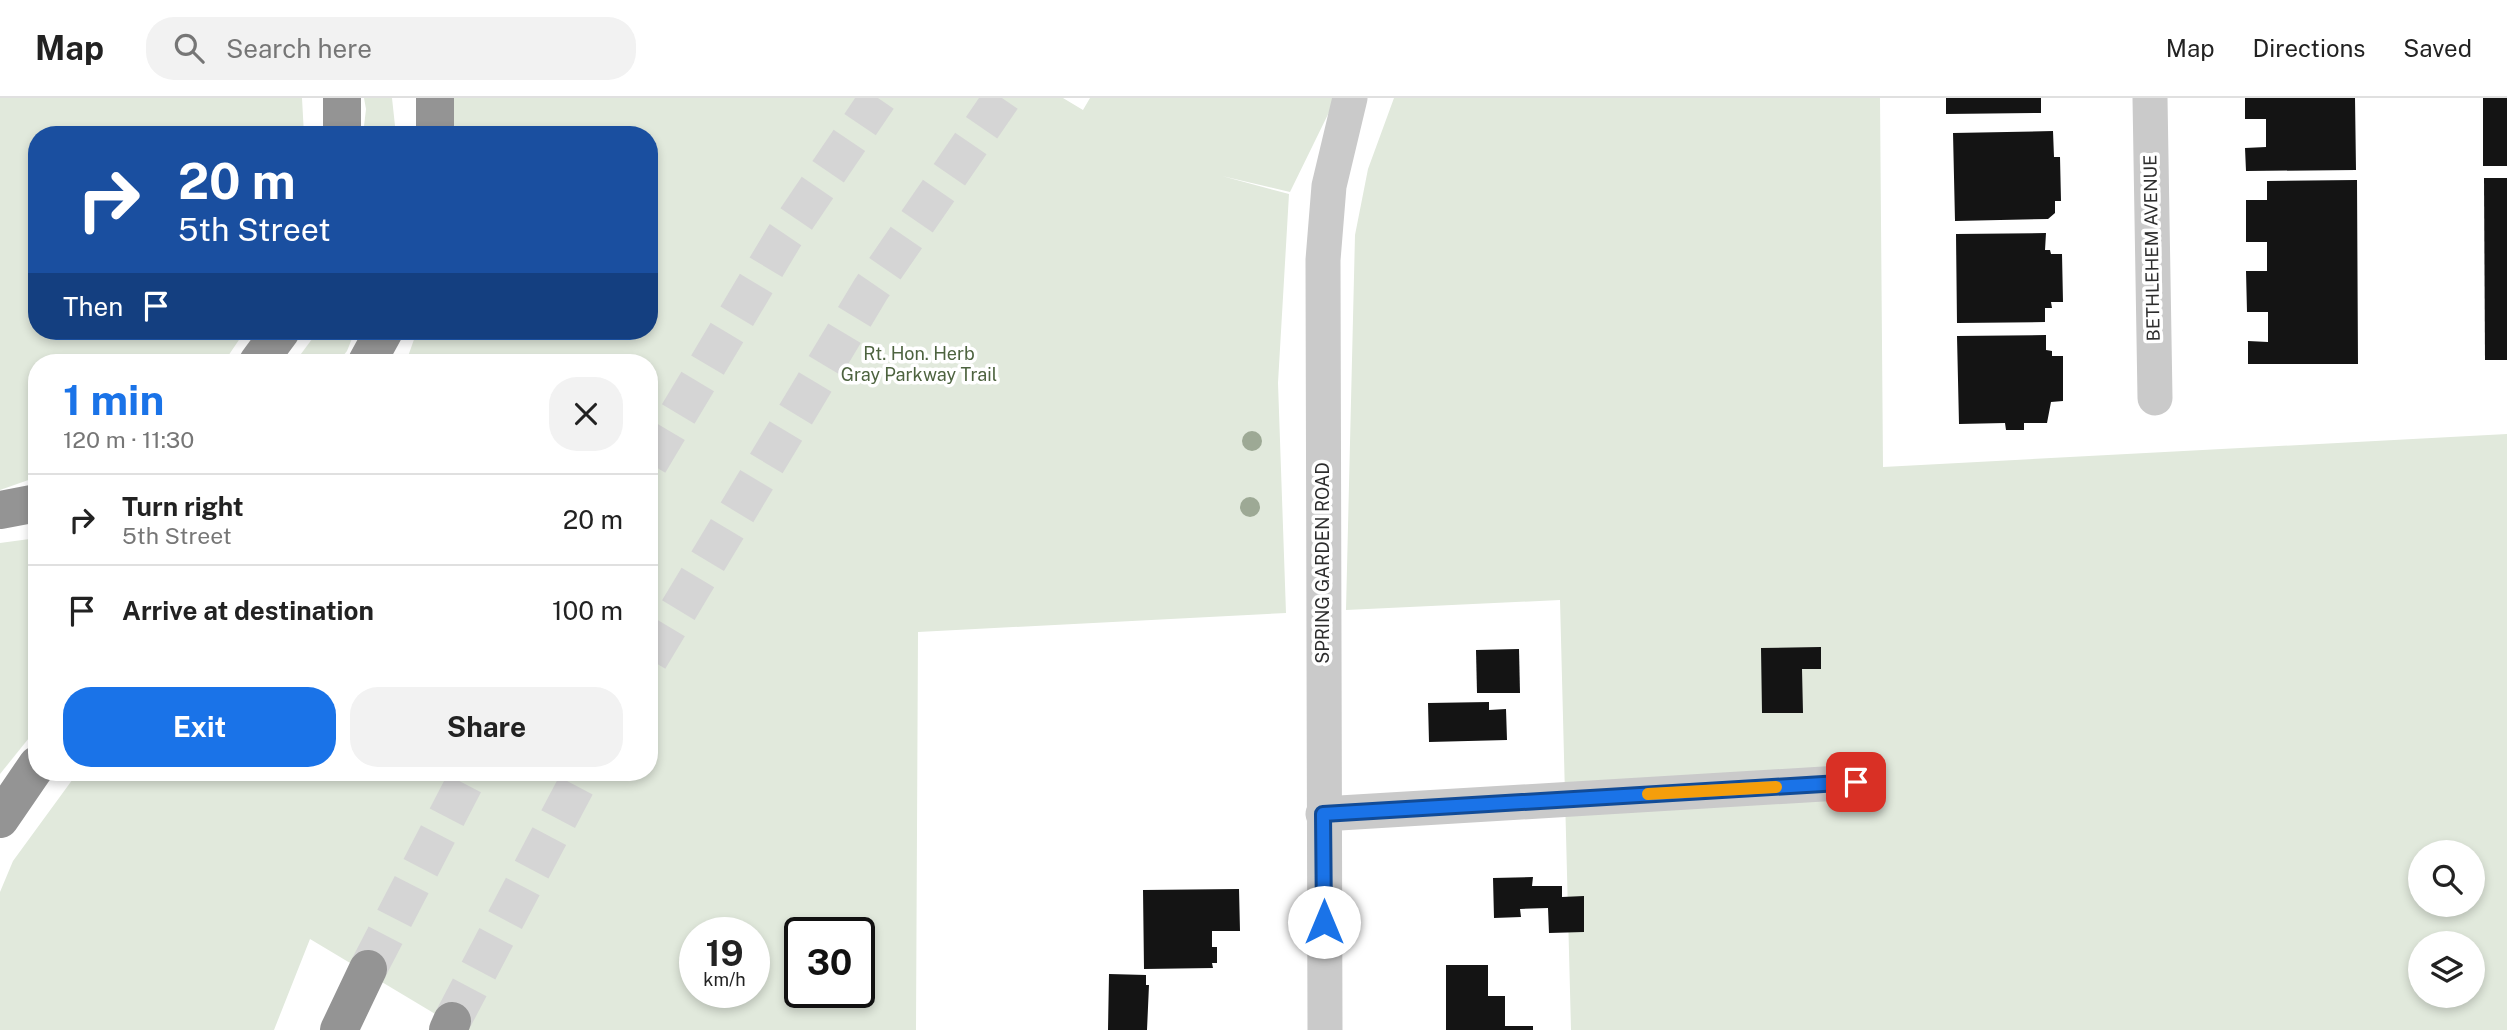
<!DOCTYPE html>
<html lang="en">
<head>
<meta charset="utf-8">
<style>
	body { margin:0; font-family:"Public Sans",sans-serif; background:#f2f2f2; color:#222; height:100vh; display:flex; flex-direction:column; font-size:26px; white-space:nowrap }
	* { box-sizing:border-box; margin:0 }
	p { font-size:23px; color:#767676 }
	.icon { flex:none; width:38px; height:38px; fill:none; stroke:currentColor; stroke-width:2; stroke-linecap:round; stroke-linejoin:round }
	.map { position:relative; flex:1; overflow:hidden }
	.details { position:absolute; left:28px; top:256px; width:630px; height:427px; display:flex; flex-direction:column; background:#fff; border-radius:28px; box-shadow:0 4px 10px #0003 }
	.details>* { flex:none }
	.banner { position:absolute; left:28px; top:28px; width:630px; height:214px; border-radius:28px; box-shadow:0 4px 10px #0003; background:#1a4fa0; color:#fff; overflow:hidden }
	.controls { position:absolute; left:2408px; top:742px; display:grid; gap:14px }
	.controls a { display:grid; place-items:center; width:77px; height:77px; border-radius:50%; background:#fff; box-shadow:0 4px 10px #0003; font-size:35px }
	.speed { position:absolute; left:679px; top:819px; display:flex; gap:14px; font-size:35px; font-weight:700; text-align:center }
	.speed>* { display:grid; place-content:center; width:91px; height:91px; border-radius:50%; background:#fff; box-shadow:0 4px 10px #0003; line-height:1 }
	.speed small { font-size:18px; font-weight:400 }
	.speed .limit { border:4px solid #111; border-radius:10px; background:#fff; color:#111 }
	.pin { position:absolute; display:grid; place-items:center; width:60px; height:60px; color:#fff; margin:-30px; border-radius:14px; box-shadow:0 4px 10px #0006 }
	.me { position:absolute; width:77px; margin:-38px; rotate:0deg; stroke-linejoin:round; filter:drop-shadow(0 0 5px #0008) }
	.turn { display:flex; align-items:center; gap:24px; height:147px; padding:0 35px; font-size:32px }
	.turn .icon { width:91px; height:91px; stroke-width:2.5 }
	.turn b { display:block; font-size:49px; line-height:60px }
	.then { display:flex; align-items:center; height:66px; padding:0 35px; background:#0003; gap:14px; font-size:26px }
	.round { display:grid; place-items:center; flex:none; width:74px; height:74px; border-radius:28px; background:#f2f2f2 }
	.headline { display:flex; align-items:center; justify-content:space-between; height:119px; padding:0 35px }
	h1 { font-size:42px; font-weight:700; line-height:52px; color:#1a73e8 }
	.action { display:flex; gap:14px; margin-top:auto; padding:14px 35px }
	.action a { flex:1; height:80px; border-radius:28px; background:#1a73e8; color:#fff; font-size:28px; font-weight:700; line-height:80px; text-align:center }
	.action a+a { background:#f2f2f2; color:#222 }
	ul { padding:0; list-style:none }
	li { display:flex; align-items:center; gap:21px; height:91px; padding:0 35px; border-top:2px solid #e0e0e0 }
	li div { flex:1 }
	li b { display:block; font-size:26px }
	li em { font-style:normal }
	header { display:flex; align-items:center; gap:42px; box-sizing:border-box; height:98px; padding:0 35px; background:#fff; border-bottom:2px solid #e0e0e0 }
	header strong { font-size:33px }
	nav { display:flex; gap:38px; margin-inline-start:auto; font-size:24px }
	.search { width:490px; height:63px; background:#f2f2f2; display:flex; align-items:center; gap:18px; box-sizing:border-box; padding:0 24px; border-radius:28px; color:#767676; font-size:26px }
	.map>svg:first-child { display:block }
	.green { fill:#e1e9dc; fill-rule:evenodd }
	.building { fill:#141414 }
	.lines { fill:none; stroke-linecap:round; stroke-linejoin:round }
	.motorway-tunnel { stroke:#d5d5d5; stroke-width:38; stroke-dasharray:38 19; stroke-linecap:butt }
	.minor { stroke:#cacaca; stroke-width:35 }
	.motorway { stroke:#949494; stroke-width:38 }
	.tree { fill:#9da995 }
	.route-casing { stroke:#114b97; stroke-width:18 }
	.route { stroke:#1a73e8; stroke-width:12 }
	.slow { stroke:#f59e0b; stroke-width:12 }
	.labels { text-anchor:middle; stroke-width:7; stroke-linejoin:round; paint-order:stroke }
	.street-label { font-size:18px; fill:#2d2d2d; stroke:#fff }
	.park-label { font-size:18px; fill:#4d633f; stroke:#fff }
</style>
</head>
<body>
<header>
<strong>Map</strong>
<div class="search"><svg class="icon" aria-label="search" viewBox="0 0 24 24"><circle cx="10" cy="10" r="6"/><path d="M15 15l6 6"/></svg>Search here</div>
<nav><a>Map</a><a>Directions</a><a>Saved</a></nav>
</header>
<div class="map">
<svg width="2507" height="932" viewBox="0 0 2507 932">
	<rect width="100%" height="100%" fill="#fff"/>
	<g class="green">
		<path d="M0,0H302L304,37H37V233H245L224,264H37V379L0,392Z"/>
		<path d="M364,0H392L396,37H363L366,11Z"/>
		<path d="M452,0H1063L1083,12L1090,0H1336L1290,94L1222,78L1289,96L1278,285L1286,515L918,534L916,932H462L310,841L274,932H0V794L13,763L78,674H649V264H406L417,233H649V37H452ZM695,835H754V894H695ZM800,835H859V894H800Z"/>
		<path d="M1394,0H1880L1883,369L2507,336V932H1571L1560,502L1346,512L1355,137L1368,71ZM2420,754H2473V807H2420ZM2420,845H2473V898H2420Z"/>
		<path d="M318,233H355L347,253L338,264H295Z"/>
		<path d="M37,440V630L0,676V445Z"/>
	</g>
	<g class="building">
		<path d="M1946,0H2041V15L1946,16Z"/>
		<path d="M2245,0H2355L2356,72L2246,73L2245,50L2266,49V21H2245Z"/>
		<rect x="2483" y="0" width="24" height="68"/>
		<path d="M2053,33L2054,59H2060L2061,103H2055V115L2048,121L1955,123L1953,35Z"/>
		<path d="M2484,80H2507V262H2485Z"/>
		<path d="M2357,82L2358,266H2248V243L2268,244V214H2247L2246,173H2267V144H2246V102H2267V83Z"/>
		<path d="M2046,135L2045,152H2050L2051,156H2062L2063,204H2051L2052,210H2045V224L1957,225L1956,136Z"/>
		<path d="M2046,237V252L2052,253V258H2063V303L2051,304L2047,325H2024V332H2006L2005,325L1959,326L1957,238Z"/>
		<path d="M1821,549V571H1802L1803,615H1762L1761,550Z"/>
		<path d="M1519,551L1520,595H1477L1476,552Z"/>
		<path d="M1489,604V612L1506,611L1507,642L1429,644L1428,605Z"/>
		<path d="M1533,779L1532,788H1562V799L1584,798V834L1549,835L1548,810L1520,811L1521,819L1494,820L1493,780Z"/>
		<path d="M1239,791L1240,833H1212V849H1217V865H1212L1213,870L1144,871L1143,792Z"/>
		<path d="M1446,867H1488V898H1505V928H1533V932H1446Z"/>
		<path d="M1109,876L1146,877V887H1149L1147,932H1108Z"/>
	</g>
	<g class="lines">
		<g class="motorway-tunnel">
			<path d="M649,365L784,139L878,0"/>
			<path d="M649,561L871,191L1002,0"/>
			<path d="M368,871L470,674"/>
			<path d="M452,923L583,674"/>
		</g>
		<g class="minor">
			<path d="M2150,0L2155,300"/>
			<path d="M1323,716L1856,684"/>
			<path d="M1325,932L1323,162L1329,88L1350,0"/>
		</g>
		<g class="motorway">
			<path d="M342,0V37"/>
			<path d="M435,0V37"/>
			<path d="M258,264L281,233"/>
			<path d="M367,264L384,233"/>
			<path d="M0,412L37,405"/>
			<path d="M0,721L37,667"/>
			<path d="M339,932L368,871"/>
			<path d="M448,932L452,923"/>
		</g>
	</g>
	<g class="tree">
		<circle cx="1252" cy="343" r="10"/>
		<circle cx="1250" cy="409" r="10"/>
	</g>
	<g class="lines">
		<g class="route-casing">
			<path id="route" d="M1324,824L1323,716L1856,684"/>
		</g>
		<use href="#route" class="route"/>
		<path class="slow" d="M1648,696L1776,689"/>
	</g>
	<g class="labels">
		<g class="street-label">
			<text transform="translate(2152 150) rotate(-91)" y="6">BETHLEHEM AVENUE</text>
			<text transform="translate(1323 465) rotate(-90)" y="6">SPRING GARDEN ROAD</text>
		</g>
		<g class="park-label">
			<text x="919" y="262">Rt. Hon. Herb<tspan x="919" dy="21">Gray Parkway Trail</tspan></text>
		</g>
	</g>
</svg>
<div class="controls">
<a><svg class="icon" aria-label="search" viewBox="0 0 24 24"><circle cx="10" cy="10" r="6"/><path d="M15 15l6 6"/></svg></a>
<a><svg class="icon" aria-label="layers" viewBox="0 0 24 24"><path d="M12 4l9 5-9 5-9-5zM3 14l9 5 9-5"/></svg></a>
</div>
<div class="speed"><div>19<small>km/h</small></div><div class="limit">30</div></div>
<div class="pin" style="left:1856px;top:684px;background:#d93025"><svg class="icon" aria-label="arrive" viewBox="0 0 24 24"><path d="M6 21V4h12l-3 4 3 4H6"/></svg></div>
<svg class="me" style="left:1324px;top:824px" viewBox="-20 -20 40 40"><circle r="19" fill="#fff"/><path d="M0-13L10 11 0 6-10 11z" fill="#1a73e8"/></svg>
<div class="banner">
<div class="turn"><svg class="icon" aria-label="right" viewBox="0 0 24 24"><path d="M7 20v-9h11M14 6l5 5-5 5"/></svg><div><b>20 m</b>5th Street</div></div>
<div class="then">Then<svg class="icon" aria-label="arrive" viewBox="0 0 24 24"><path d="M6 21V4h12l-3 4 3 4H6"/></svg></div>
</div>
<section class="details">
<div class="headline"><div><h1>1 min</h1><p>120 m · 11:30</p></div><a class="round"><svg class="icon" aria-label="close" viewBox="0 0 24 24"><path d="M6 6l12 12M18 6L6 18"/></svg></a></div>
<ul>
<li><svg class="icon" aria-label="right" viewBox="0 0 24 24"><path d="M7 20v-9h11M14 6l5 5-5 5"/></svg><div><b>Turn right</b><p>5th Street</p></div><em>20 m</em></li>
<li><svg class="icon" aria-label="arrive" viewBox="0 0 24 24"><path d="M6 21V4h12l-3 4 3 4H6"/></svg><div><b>Arrive at destination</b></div><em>100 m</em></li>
</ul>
<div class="action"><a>Exit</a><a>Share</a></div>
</section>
</div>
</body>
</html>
